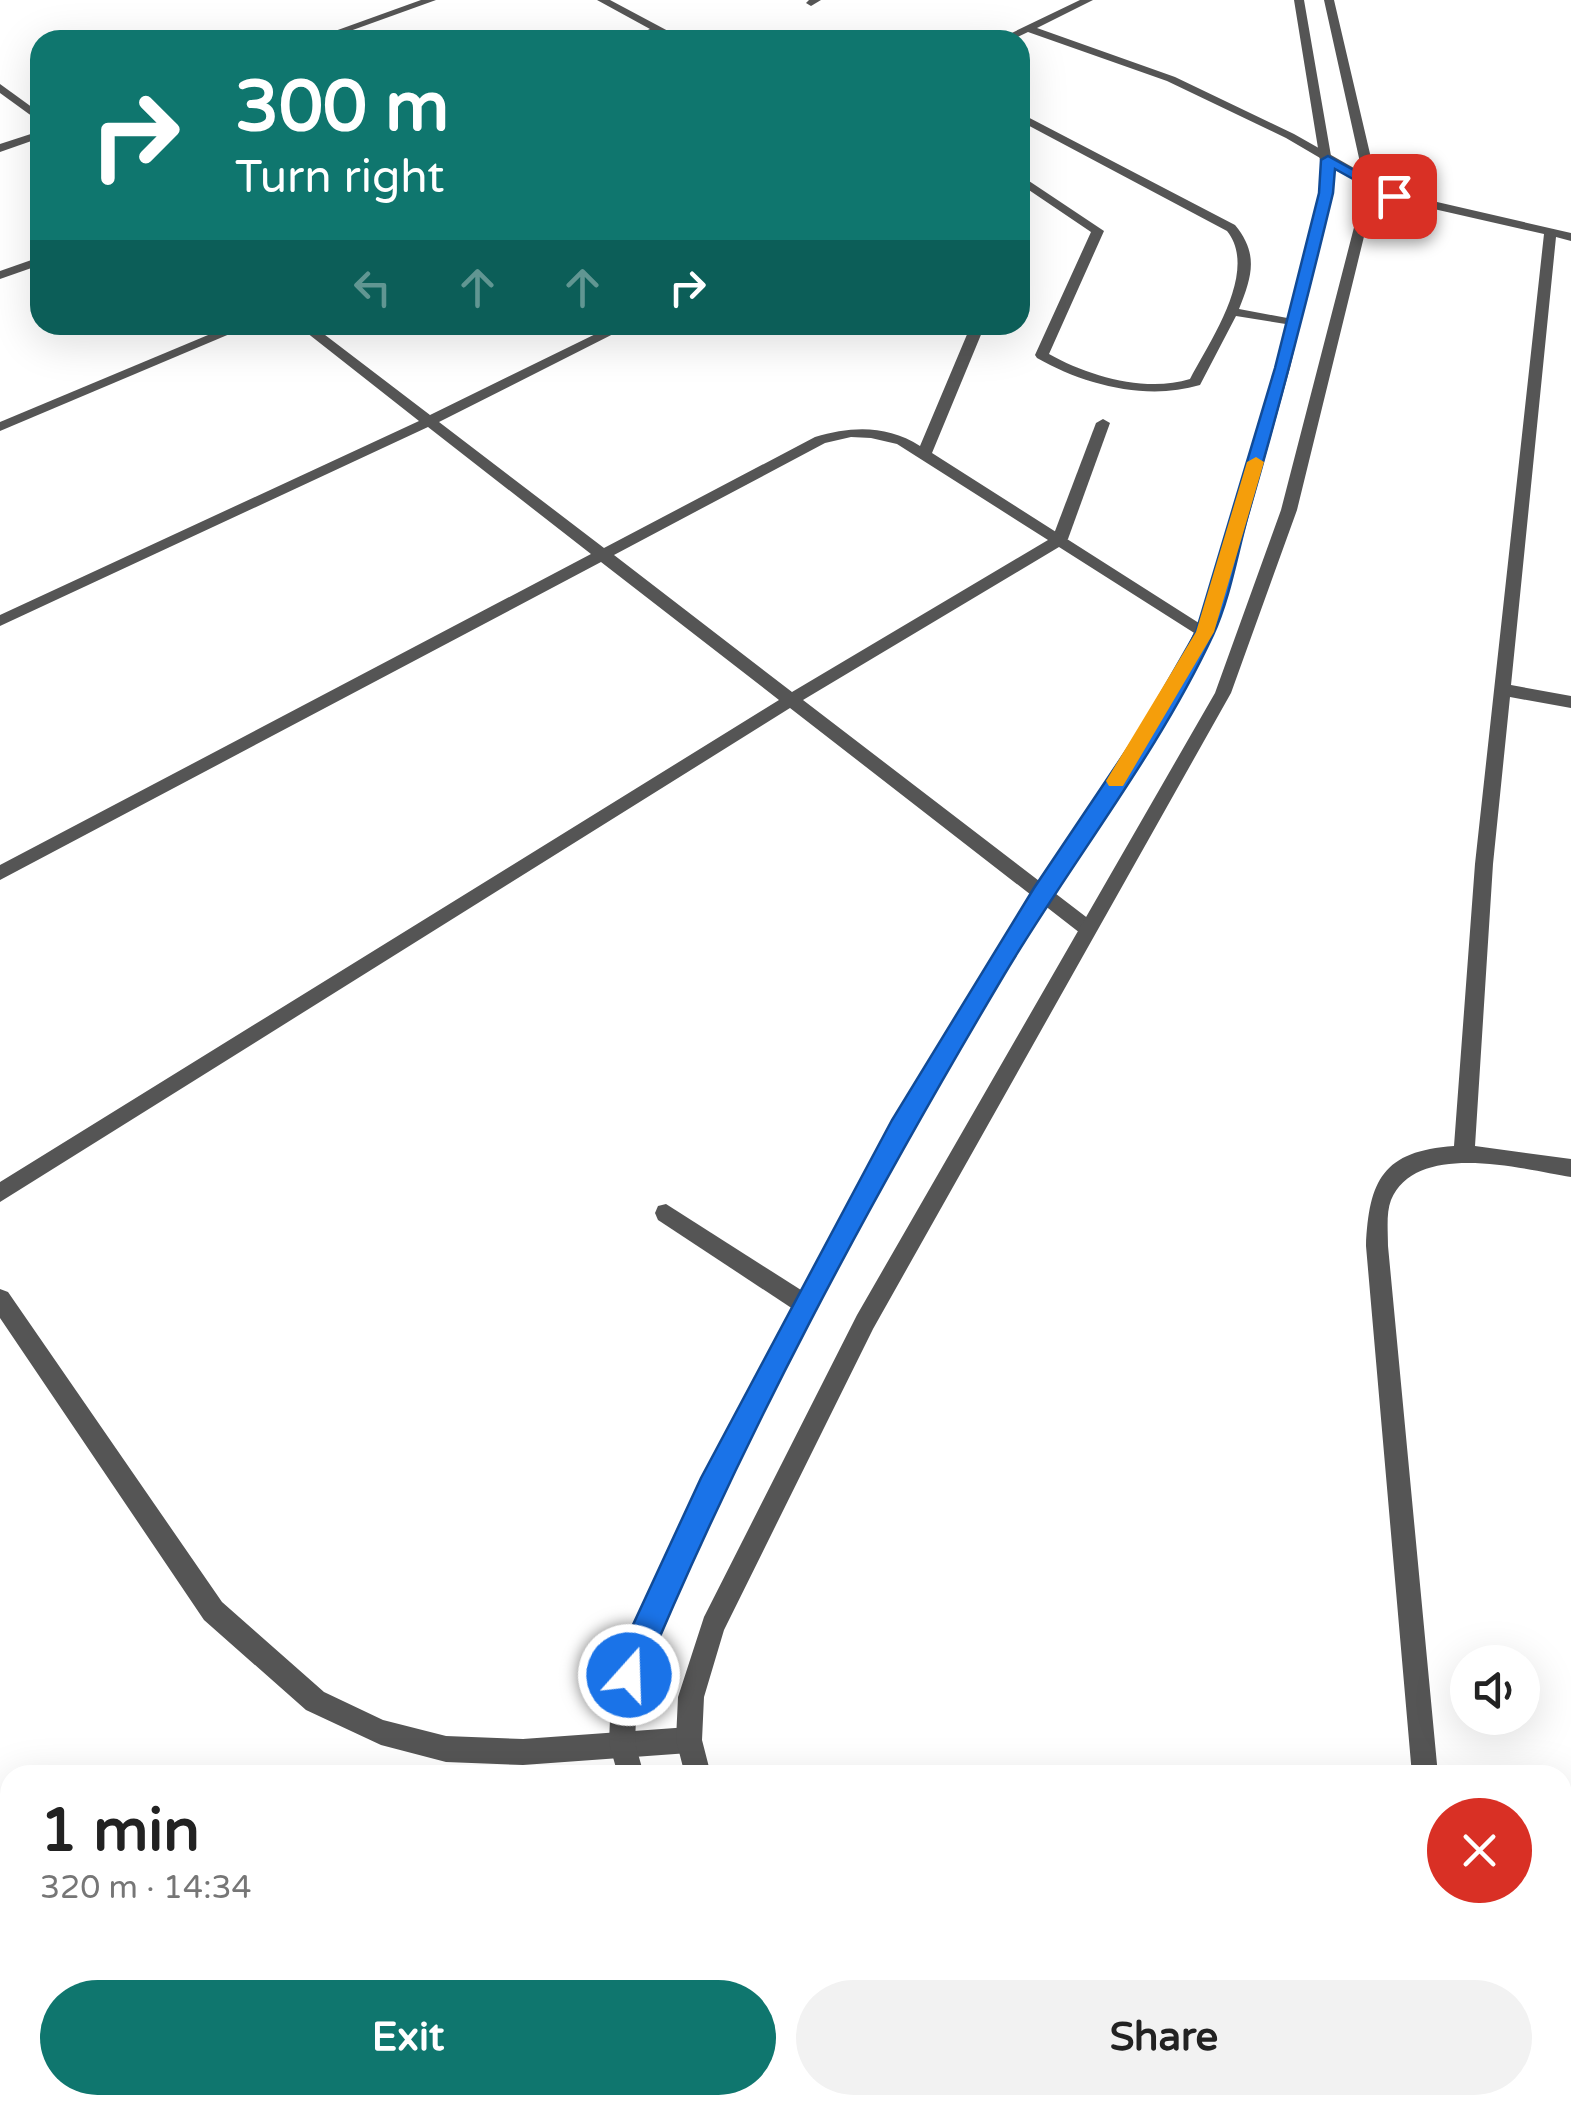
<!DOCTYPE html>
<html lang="en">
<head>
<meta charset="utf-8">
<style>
	body { margin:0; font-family:"Varela Round",sans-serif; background:#f2f2f2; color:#222; height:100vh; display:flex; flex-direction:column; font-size:38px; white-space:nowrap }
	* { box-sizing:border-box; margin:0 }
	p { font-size:32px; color:#767676 }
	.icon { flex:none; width:55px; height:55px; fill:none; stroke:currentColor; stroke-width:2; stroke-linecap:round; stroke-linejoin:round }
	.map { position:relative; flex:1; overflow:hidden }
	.drawer { position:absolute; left:0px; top:1765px; width:1572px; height:350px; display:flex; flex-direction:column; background:#fff; border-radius:30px 30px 0 0; box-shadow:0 10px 40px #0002 }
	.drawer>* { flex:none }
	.hud { position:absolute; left:30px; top:30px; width:1000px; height:305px; border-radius:30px; box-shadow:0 10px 40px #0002; background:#0f766e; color:#fff; overflow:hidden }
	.fabs { position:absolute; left:1450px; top:1645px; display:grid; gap:20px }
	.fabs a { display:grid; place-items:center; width:90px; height:90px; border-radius:50%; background:#fff; box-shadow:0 10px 40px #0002; font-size:50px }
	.pin { position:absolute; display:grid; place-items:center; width:85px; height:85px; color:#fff; margin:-42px; border-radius:20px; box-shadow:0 5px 15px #0006 }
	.me { position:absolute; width:110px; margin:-55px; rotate:20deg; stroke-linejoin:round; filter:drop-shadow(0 0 8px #0008) }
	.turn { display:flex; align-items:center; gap:35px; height:210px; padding:0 40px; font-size:45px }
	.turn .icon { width:130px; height:130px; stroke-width:2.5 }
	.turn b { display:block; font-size:70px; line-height:85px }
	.lanes { display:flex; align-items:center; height:95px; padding:0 40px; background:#0003; justify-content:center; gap:50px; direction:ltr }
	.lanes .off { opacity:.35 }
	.round { display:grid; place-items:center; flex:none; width:105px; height:105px; border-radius:52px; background:#f2f2f2 }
	.overview { display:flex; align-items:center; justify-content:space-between; height:170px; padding:0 40px }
	h1 { font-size:60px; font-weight:700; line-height:75px }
	.button { display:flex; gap:20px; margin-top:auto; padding:20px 40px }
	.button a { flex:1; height:115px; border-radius:60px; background:#0f766e; color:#fff; font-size:40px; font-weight:700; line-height:115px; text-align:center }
	.button a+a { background:#f2f2f2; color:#222 }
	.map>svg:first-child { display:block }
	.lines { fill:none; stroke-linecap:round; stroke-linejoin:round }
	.service { fill:#555; fill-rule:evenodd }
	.minor { fill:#555; fill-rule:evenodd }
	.tertiary { fill:#555; fill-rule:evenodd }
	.route { fill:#1a73e8; stroke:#114b97; stroke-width:2.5 }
	.slow { fill:#f59e0b }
</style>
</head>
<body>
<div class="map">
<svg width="1571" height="2115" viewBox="0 0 1571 2115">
	<rect width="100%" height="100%" fill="#fff"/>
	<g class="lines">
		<path class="service" d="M1103,419L1110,423L1068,539L1060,544L1055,542L1052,539L1096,423Z"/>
		<g class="minor">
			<path d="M421,0H436L325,40H310Z"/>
			<path d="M597,0H610L685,40H672L658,33L640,40H625L650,29Z"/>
			<path d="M809,0H821L811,6L806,3Z"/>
			<path d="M1080,0H1093L1037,28L1175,77L1294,134L1398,193L1571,233V241L1556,237L1511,685L1571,696V708L1510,697L1493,864L1475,1146L1571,1159V1177C1523,1169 1416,1140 1391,1200C1386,1213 1388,1231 1388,1246L1438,1775H1412L1366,1246C1369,1180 1383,1151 1454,1146L1475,864L1544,234L1390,199L1286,138L1167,81L1028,32L1011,40H997Z"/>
			<path d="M0,84L40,113V122L0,93Z"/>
			<path d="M1020,113L1235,225C1259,254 1252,276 1239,309L1298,320V326L1236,316L1200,385C1147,401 1084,385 1037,358L1035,355L1091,232L1020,184V175L1104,231L1049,354C1088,376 1146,393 1190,379C1210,341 1259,271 1227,231L1020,121Z"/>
			<path d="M40,131V138L0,152V144Z"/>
			<path d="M40,257V265L0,279V271Z"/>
			<path d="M232,325H251L0,431V422Z"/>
			<path d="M297,325H312L430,415L614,325H631L439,422L604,548L815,437C852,426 887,425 920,446L971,325H985L932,453L1213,632L1205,637L1199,636L1059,547L803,700L1094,923L1096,928L1094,933H1080L790,708L0,1202V1182L779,700L601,562L0,880V865L591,554L428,427L0,626V615L419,421ZM851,437L871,438L897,444L1048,540L792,692L614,555L825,443Z"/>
			<path d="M666,1204L812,1297L815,1304L812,1311L804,1314L796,1311L658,1220L655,1213L658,1206Z"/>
			<path d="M0,1289L8,1292L222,1602L324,1692L383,1720L446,1736L523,1739L689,1727L698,1731L702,1740L698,1749L689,1753L523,1765L446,1762L381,1745L306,1710L204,1620L0,1318Z"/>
			<path d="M1441,2105H1471L1472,2115H1442Z"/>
		</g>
		<g class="tertiary">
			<path d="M1294,0H1304L1335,179L1290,368L1226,598L1188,680L1048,899L908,1133L719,1496L645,1657L637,1695L635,1743L644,1775H618L609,1743L611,1695L620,1655L703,1480L894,1121L1034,889L1172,679L1210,598L1276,368L1323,179Z"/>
			<path d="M1324,0H1334L1371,158V208L1297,510L1231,693L873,1329L724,1630L704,1697L702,1740L711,1775H685L676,1740L678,1697L704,1617L857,1315L1215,693L1281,510L1359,208V158Z"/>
			<path d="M789,2105H821L825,2115H793Z"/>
			<path d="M887,2105H919L923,2115H891Z"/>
		</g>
	</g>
	<path class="route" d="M1328,156L1401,196L1389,199L1335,169L1333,193C1307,301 1279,408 1248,515C1237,554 1230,598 1213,635C1157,755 1071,862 1004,975C868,1204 741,1440 639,1686L629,1690L618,1686L614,1675L619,1655L701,1478L892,1120L1034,888L1140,730L1196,632L1275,368L1319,193L1321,160Z"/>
	<path class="slow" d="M1256,457L1264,462L1214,632L1123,786H1109L1106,781L1196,632L1247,462Z"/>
</svg>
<div class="fabs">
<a><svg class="icon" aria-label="sound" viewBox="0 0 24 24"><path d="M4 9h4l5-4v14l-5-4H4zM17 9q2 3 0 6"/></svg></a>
</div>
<div class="pin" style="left:1394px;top:196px;background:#d93025"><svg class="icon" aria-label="arrive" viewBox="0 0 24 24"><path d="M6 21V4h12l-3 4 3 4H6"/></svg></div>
<svg class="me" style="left:629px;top:1675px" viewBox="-20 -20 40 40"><circle r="17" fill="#1a73e8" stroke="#fff" stroke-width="3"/><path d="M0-11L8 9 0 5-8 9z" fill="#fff"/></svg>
<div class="hud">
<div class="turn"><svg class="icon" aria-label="right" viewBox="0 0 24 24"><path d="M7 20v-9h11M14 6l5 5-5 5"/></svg><div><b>300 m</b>Turn right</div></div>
<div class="lanes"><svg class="icon off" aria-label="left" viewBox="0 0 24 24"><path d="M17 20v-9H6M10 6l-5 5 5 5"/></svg><svg class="icon off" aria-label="ahead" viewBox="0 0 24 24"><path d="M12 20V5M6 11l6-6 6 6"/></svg><svg class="icon off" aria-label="ahead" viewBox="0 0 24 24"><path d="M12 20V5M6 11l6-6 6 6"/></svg><svg class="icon" aria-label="right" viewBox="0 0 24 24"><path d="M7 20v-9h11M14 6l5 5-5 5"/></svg></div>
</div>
<section class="drawer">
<div class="overview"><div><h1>1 min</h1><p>320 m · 14:34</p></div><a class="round" style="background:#d93025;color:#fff"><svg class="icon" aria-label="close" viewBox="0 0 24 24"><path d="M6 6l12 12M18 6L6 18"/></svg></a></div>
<div class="button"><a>Exit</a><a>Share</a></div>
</section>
</div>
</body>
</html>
